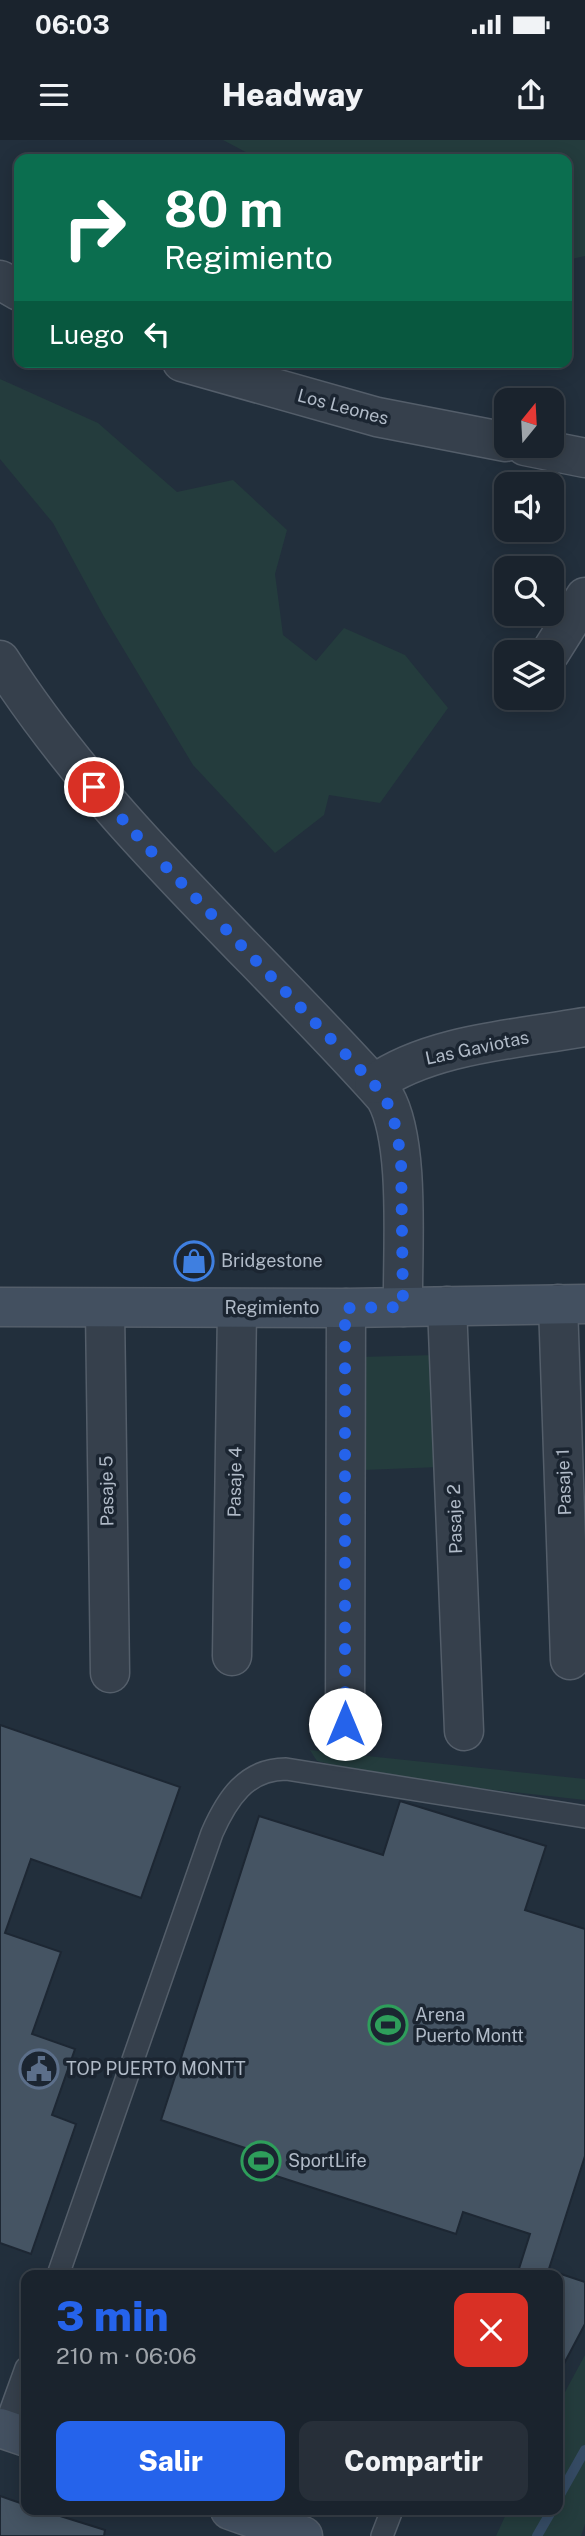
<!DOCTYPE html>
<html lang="es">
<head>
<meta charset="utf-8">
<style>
	body { margin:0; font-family:"Public Sans",sans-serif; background:#272f39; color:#f1f3f6; height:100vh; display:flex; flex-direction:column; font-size:26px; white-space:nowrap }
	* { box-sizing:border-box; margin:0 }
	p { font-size:23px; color:#9fa4aa }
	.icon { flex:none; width:38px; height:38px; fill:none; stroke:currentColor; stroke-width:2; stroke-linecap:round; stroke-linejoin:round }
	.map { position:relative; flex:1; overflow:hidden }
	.side { position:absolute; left:21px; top:2130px; width:542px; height:245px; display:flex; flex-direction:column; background:#1a232d; border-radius:14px; box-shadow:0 4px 18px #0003,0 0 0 2px #384049 }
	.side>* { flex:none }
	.banner { position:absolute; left:14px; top:14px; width:558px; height:214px; border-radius:14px; box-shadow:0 4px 18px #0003,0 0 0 2px #384049; background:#0b6e4f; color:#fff; overflow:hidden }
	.needle { width:46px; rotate:18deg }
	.controls { position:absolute; left:494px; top:248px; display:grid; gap:14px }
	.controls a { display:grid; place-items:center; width:70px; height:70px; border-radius:14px; background:#1a232d; box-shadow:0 4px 18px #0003,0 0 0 2px #384049; font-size:35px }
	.pin { position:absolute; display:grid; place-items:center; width:60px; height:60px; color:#fff; margin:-30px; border:4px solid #fff; border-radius:50%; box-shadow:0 2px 7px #0007 }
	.me { position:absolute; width:77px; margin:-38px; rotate:0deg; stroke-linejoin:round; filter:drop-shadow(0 0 5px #0008) }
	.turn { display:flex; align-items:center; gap:24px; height:147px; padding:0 35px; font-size:32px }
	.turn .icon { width:91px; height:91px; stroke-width:2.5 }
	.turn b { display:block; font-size:49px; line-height:60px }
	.then { display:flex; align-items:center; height:66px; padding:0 35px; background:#0003; gap:14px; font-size:26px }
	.round { display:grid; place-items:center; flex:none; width:74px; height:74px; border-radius:14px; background:#272f39 }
	.summary { display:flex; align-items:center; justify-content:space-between; height:119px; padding:0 35px }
	h1 { font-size:42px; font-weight:800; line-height:52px; color:#2563eb }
	.button { display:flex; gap:14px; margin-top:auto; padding:14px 35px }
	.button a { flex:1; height:80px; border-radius:14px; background:#2563eb; color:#fff; font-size:28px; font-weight:800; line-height:80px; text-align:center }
	.button a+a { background:#272f39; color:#f1f3f6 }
	.status { display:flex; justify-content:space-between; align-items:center; height:49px; padding:0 35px; background:#1a232d; direction:ltr }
	.status svg { height:19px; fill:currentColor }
	header { display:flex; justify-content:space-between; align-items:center; height:91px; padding:0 35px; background:#1a232d; font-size:32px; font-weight:800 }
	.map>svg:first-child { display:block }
	.green { fill:#243c3d }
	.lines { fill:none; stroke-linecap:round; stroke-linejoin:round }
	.stream { stroke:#354b64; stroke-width:10 }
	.building { fill:#455463; stroke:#1d2733; stroke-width:2 }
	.lane-casing { stroke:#545e6a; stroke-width:24 }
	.street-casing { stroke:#545e6a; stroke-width:41 }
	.secondary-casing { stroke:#545e6a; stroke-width:41 }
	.lane { stroke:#36404c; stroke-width:21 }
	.street { stroke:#36404c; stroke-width:38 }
	.secondary { stroke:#435060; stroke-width:38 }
	.route { stroke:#2563eb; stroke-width:12; stroke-dasharray:0 21.6 }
	.labels { text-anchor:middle; stroke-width:7; stroke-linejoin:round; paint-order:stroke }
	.street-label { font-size:18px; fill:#b1bbc8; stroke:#1b2531 }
	.poi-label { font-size:18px; fill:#b1bbc8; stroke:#1b2531; text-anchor:start }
</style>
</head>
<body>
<div class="status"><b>06:03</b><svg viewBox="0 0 49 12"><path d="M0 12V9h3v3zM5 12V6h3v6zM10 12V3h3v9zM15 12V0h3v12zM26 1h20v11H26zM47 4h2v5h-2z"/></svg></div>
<header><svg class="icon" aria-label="menu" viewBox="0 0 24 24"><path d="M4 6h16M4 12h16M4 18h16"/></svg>Headway<svg class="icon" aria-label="share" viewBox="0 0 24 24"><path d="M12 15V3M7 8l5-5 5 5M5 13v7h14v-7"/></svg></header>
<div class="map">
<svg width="585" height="2396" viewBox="0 0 585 2396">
	<rect width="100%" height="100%" fill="#222f3c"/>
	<g class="green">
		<path d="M223,0H585V116L567,120V19H259Z"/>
		<path d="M0,239L98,283L177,352L233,340L287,390L275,434L283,495L316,521L344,488L405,515L448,568L380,663L329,655L324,675L275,713L193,625L103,475L53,383L0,319Z"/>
		<path d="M435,1215L440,1327L363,1330L359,1217Z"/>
		<path d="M310,1610L585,1639V1660L392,1639L317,1621Z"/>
		<path d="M585,2215V2384L581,2396H496L508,2370H558V2265Z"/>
	</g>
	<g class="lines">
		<g class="stream">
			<path d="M558,2358L585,2310"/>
			<path d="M537,2396L552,2370"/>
		</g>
	</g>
	<g class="building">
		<path d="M0,1585L180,1647L141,1758L31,1719L5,1793L61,1812L32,1894L75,1909L52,1975L76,1984L31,2114L0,2103Z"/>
		<path d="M400,1661L546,1706L525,1770L585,1789V2016L547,2135H517L530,2094L463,2072L456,2094L270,2034L275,2018L161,1980L259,1676L383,1715Z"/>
		<path d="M558,2133L585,2142V2184L558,2235Z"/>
		<path d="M0,2356L26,2365V2370H41L105,2390L104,2396H0Z"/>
	</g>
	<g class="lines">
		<g class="lane-casing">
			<g id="lane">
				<path d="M58,2135L212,1693C227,1659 246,1629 286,1629L585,1677"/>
				<path d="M4,2289L26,2228"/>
				<path d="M382,2396L392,2370"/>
			</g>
		</g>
		<g class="street-casing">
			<g id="street">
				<path d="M0,140L19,151"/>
				<path d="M182,222L377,277L506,302"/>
				<path d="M525,306L585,318"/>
				<path d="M550,513L585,457"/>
				<path d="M0,520C105,684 256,812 385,957C411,1002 402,1112 403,1167"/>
				<path d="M374,944C430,904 518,899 585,887"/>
				<path d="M558,1164L570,1520"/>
				<path d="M447,1166L464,1591"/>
				<path d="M105,1169L110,1533"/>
				<path d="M232,1516L237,1169"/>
				<path d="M345,1584L346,1168"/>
			</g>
		</g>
		<g class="secondary-casing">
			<g id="secondary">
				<path d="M0,1167L346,1168L585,1164"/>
				<path d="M0,2288L26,2297"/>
				<path d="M230,2370L303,2396"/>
			</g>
		</g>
		<use href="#lane" class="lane"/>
		<use href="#street" class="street"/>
		<use href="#secondary" class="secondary"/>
	</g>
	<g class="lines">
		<path class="route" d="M94,647L147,707L374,944L392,970L401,1016L403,1167L345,1168V1584"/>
	</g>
	<defs>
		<g id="shop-ring" transform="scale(2.0125)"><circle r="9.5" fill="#1b2531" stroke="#3f7fe0" stroke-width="1.5"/><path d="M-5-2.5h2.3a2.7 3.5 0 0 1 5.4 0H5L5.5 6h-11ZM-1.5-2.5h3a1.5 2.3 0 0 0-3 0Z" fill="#3f7fe0"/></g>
		<g id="stadium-ring" transform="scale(2.0125)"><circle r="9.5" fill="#1b2531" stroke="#2e9e5b" stroke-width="1.5"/><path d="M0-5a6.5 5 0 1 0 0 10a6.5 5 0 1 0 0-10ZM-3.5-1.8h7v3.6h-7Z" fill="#2e9e5b"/></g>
		<g id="civic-ring" transform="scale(2.0125)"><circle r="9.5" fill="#1b2531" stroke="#5c6f8a" stroke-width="1.5"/><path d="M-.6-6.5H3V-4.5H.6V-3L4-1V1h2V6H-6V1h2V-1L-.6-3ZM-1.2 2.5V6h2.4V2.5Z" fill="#5c6f8a"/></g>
	</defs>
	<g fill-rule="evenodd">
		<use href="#shop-ring" x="194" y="1121"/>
		<use href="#stadium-ring" x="388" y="1885"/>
		<use href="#civic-ring" x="39" y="1929"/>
		<use href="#stadium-ring" x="261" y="2021"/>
	</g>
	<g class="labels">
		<g class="street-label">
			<text transform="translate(343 267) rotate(15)" y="6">Los Leones</text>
			<text transform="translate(477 908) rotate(-12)" y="6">Las Gaviotas</text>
			<text x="272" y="1174">Regimiento</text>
			<text transform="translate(235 1342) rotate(-89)" y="6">Pasaje 4</text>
			<text transform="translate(564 1342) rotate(-92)" y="6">Pasaje 1</text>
			<text transform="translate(107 1351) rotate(-91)" y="6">Pasaje 5</text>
			<text transform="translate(455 1379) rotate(-92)" y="6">Pasaje 2</text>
		</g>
		<g class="poi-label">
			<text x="221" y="1127">Bridgestone</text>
			<text x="415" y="1881">Arena<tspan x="415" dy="21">Puerto Montt</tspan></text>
			<text x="66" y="1935">TOP PUERTO MONTT</text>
			<text x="288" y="2027">SportLife</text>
		</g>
	</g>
</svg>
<div class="controls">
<a><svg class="needle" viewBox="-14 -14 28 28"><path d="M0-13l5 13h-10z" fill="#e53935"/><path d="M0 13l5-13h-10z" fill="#9fa4aa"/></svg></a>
<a><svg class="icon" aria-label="sound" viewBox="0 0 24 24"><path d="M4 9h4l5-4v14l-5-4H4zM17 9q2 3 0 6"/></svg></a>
<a><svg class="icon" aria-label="search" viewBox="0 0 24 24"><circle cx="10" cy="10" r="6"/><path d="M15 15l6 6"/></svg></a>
<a><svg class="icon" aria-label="layers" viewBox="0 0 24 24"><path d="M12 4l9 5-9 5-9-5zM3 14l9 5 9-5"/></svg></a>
</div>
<div class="pin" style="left:94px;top:647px;background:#d93025"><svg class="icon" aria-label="arrive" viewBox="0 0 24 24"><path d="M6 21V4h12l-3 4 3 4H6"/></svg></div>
<svg class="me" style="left:345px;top:1584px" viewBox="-20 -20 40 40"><circle r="19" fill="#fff"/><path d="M0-13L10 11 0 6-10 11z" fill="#2563eb"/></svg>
<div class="banner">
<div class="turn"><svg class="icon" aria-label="right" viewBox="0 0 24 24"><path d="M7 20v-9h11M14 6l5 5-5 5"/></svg><div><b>80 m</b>Regimiento</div></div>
<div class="then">Luego<svg class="icon" aria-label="left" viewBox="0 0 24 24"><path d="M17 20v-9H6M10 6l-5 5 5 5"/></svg></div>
</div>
<section class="side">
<div class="summary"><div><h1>3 min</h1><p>210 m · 06:06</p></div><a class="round" style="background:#d93025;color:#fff"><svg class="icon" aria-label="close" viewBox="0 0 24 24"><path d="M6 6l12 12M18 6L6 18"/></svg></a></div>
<div class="button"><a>Salir</a><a>Compartir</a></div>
</section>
</div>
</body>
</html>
